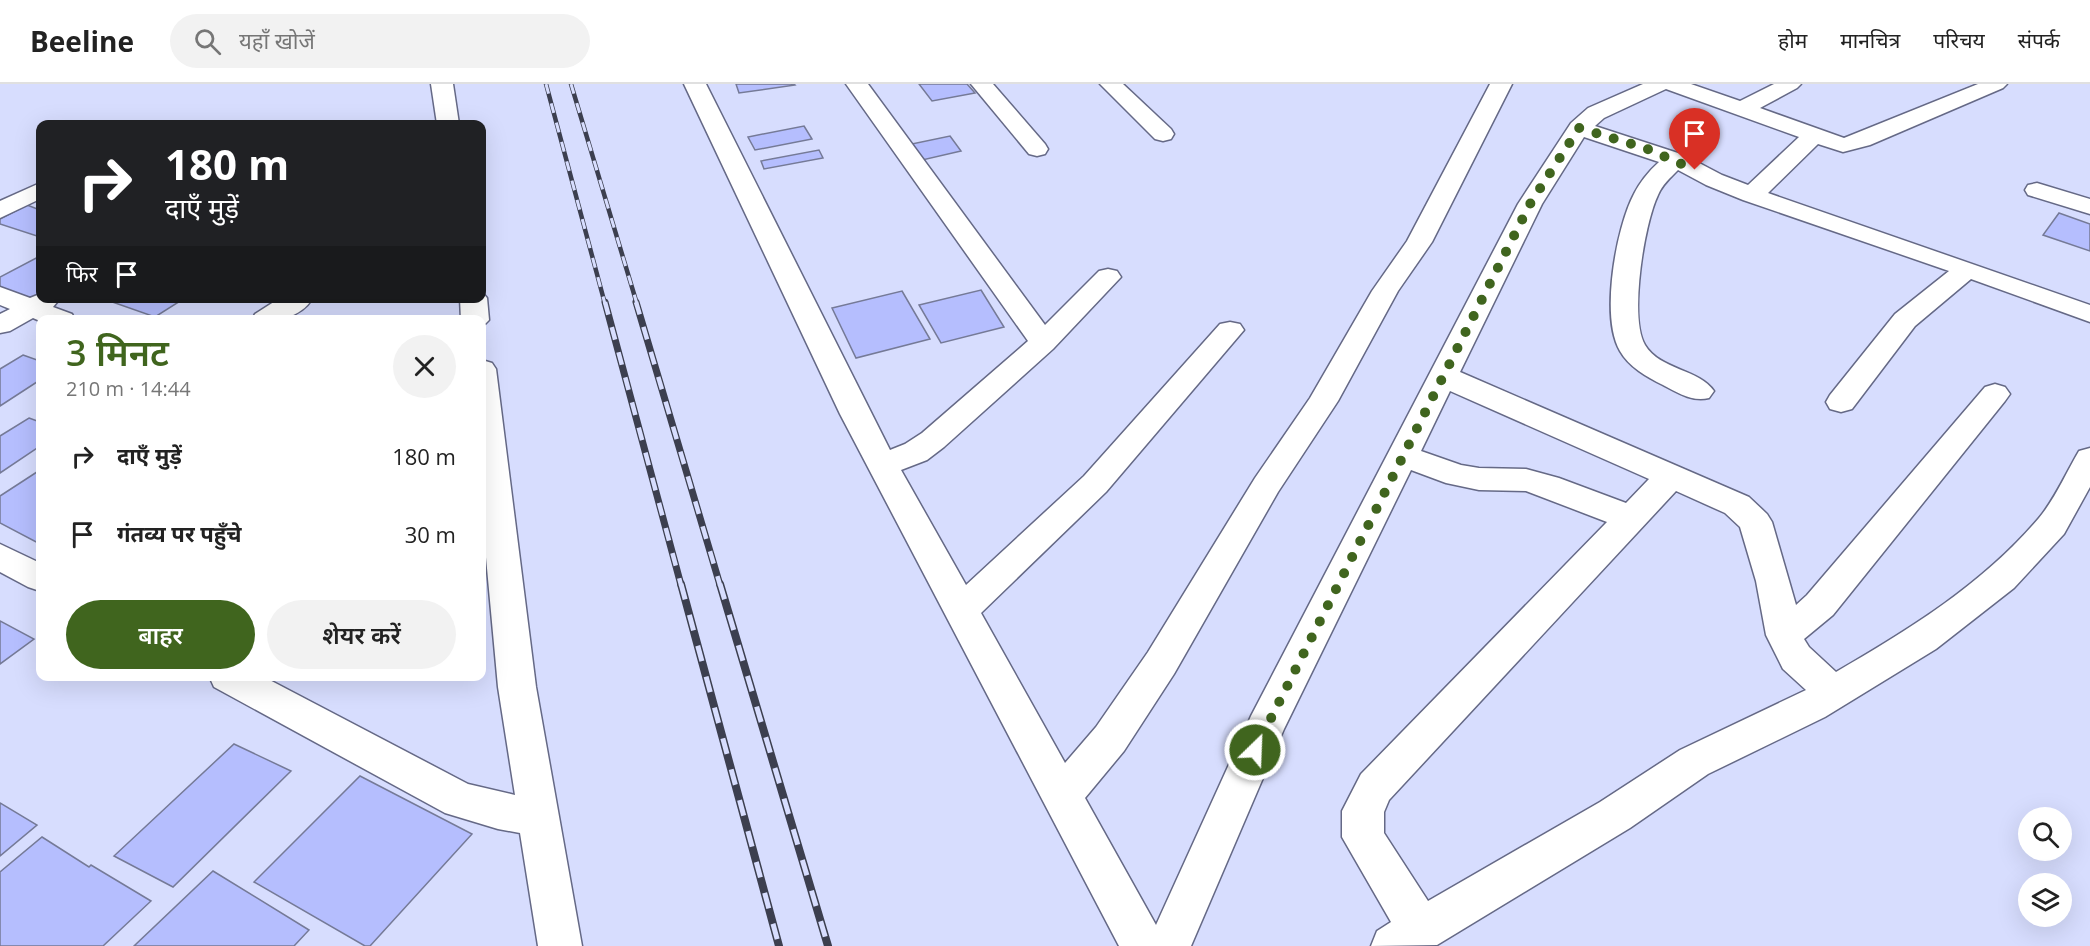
<!DOCTYPE html>
<html lang="hi">
<head>
<meta charset="utf-8">
<style>
	body { margin:0; font-family:"Open Sans","Noto Sans Devanagari",sans-serif; background:#f2f2f2; color:#222; height:100vh; display:flex; flex-direction:column; font-size:22px; white-space:nowrap }
	* { box-sizing:border-box; margin:0 }
	p { font-size:20px; color:#767676 }
	.icon { flex:none; width:33px; height:33px; fill:none; stroke:currentColor; stroke-width:2; stroke-linecap:round; stroke-linejoin:round }
	.map { position:relative; flex:1; overflow:hidden }
	.drawer { position:absolute; left:36px; top:231px; width:450px; height:366px; display:flex; flex-direction:column; background:#fff; border-radius:12px; box-shadow:0 6px 24px #0002 }
	.drawer>* { flex:none }
	.guide { position:absolute; left:36px; top:36px; width:450px; height:183px; border-radius:12px; box-shadow:0 6px 24px #0002; background:#202124; color:#fff; overflow:hidden }
	.fabs { position:absolute; left:2018px; top:723px; display:grid; gap:12px }
	.fabs a { display:grid; place-items:center; width:54px; height:54px; border-radius:50%; background:#fff; box-shadow:0 6px 24px #0002; font-size:30px }
	.pin { position:absolute; display:grid; place-items:center; width:51px; height:51px; color:#fff; margin:-62px -26px; border-radius:50% 50% 50% 0; rotate:-45deg; box-shadow:0 0 6px #0007 }
	.pin .icon { rotate:45deg }
	.me { position:absolute; width:66px; margin:-33px; rotate:24deg; stroke-linejoin:round; filter:drop-shadow(0 0 4px #0008) }
	.turn { display:flex; align-items:center; gap:21px; height:126px; padding:0 30px; font-size:27px }
	.turn .icon { width:78px; height:78px; stroke-width:2.5 }
	.turn b { display:block; font-size:42px; line-height:51px }
	.then { display:flex; align-items:center; height:57px; padding:0 30px; background:#0003; gap:12px; font-size:22px }
	.round { display:grid; place-items:center; flex:none; width:63px; height:63px; border-radius:32px; background:#f2f2f2 }
	.headline { display:flex; align-items:center; justify-content:space-between; height:102px; padding:0 30px }
	h1 { font-size:36px; font-weight:600; line-height:45px; color:#40651e }
	.cta { display:flex; gap:12px; margin-top:auto; padding:12px 30px }
	.cta a { flex:1; height:69px; border-radius:36px; background:#40651e; color:#fff; font-size:24px; font-weight:600; line-height:69px; text-align:center }
	.cta a+a { background:#f2f2f2; color:#222 }
	ul { padding:0; list-style:none }
	li { display:flex; align-items:center; gap:18px; height:78px; padding:0 30px }
	li div { flex:1 }
	li b { display:block; font-size:22px }
	li em { font-style:normal }
	header { display:flex; align-items:center; gap:36px; box-sizing:border-box; height:84px; padding:0 30px; background:#fff; border-bottom:2px solid #e0e0e0 }
	header strong { font-size:28px }
	nav { display:flex; gap:33px; margin-inline-start:auto; font-size:21px }
	.search { width:420px; height:54px; background:#f2f2f2; display:flex; align-items:center; gap:15px; box-sizing:border-box; padding:0 21px; border-radius:33px; color:#767676; font-size:22px }
	.map>svg:first-child { display:block }
	.building { fill:#b5befe; stroke:#757a97; stroke-width:1.5 }
	.lines { fill:none; stroke-linecap:round; stroke-linejoin:round }
	.minor-casing { stroke:#656986; stroke-width:3 }
	.minor { fill:#fff; fill-rule:evenodd }
	.rail-far2-casing { stroke:#3c3f4f; stroke-width:4.5 }
	.rail-far1-casing { stroke:#3c3f4f; stroke-width:7 }
	.rail-casing { stroke:#3c3f4f; stroke-width:8 }
	.rail-far2 { stroke:#d7ddfe; stroke-width:3; stroke-dasharray:10; stroke-linecap:butt }
	.rail-far1 { stroke:#d7ddfe; stroke-width:4.5; stroke-dasharray:13; stroke-linecap:butt }
	.rail { stroke:#d7ddfe; stroke-width:5; stroke-dasharray:16; stroke-linecap:butt }
	.route { stroke:#40651e; stroke-width:10; stroke-dasharray:0 18 }
</style>
</head>
<body>
<header>
<strong>Beeline</strong>
<div class="search"><svg class="icon" aria-label="search" viewBox="0 0 24 24"><circle cx="10" cy="10" r="6"/><path d="M15 15l6 6"/></svg>यहाँ खोजें</div>
<nav><a>होम</a><a>मानचित्र</a><a>परिचय</a><a>संपर्क</a></nav>
</header>
<div class="map">
<svg width="2090" height="862" viewBox="0 0 2090 862">
	<rect width="100%" height="100%" fill="#d7ddfe"/>
	<g class="building">
		<path d="M736,0H794L795,1L739,9Z"/>
		<path d="M919,0H967L975,9L932,17Z"/>
		<path d="M804,42L812,55L755,66L748,53Z"/>
		<path d="M950,52L961,67L918,77L907,61Z"/>
		<path d="M819,66L823,74L764,85L761,77Z"/>
		<path d="M27,121L40,126V153L0,140V135Z"/>
		<path d="M2059,129L2090,140V167L2043,151Z"/>
		<path d="M40,172V214L30,221L0,209V193Z"/>
		<path d="M981,206L1004,243L941,259L919,221Z"/>
		<path d="M902,207L930,255L856,274L832,224Z"/>
		<path d="M101,214H185L155,233Z"/>
		<path d="M23,271L40,277V296L0,322V285Z"/>
		<path d="M29,334L40,338V362L0,389V352Z"/>
		<path d="M40,386V460L0,439V412Z"/>
		<path d="M0,537L34,555L0,580Z"/>
		<path d="M234,660L291,687L173,803L114,772Z"/>
		<path d="M360,692L472,750L370,862H365L254,798Z"/>
		<path d="M0,719L37,741L0,772Z"/>
		<path d="M42,753L89,783L91,781L151,817L103,862H0V788Z"/>
		<path d="M213,787L309,846L294,862H134Z"/>
	</g>
	<g class="lines">
		<g class="minor-casing">
			<g id="minor">
				<path d="M431,0H453L459,40H437Z"/>
				<path d="M684,0H706L890,366L905,360L922,349L1028,257L846,0H868L1045,241L1099,187L1108,185L1117,187L1121,193L1053,265L944,363L927,376L901,386L966,501L1084,392L1220,240L1230,238L1240,240L1244,246L1106,408L981,529L1065,679L1096,643L1148,568L1255,394L1310,314L1372,207L1407,157L1490,0H1512L1432,158L1398,207L1338,317L1278,408L1174,590L1124,667L1085,714L1156,841L1251,632L1518,120L1571,39L1588,24L1643,0H1691L1740,17L1774,0H1801L1797,4L1760,24L1844,54L1978,0H2007L2003,4L1870,61L1843,68L1818,60L1768,109L2090,221V238L1971,195L1915,242L1852,325L1841,328L1830,325L1826,318L1830,311L1895,230L1949,187L1743,116L1706,101L1678,86C1670,94 1662,101 1658,111C1644,140 1629,234 1645,261C1660,286 1699,285 1714,307L1709,314C1692,318 1678,309 1663,301C1647,293 1629,283 1620,267C1600,233 1616,144 1634,110C1640,98 1649,87 1659,78L1584,53L1542,120L1460,288L1749,413L1767,430L1772,438L1796,521L1807,511L1985,303L1995,300L2005,303L2010,310L2005,317L1833,531L1804,555L1809,563L1836,588C1910,545 1983,500 2039,434C2055,415 2066,389 2079,367L2090,364V403L2064,450L2014,504L1936,565L1825,633L1708,690L1630,744L1437,861L1371,862L1377,847L1391,838L1342,753V727L1361,690L1607,438L1526,407L1479,406L1446,399L1411,386L1284,645L1191,862H1119L840,330ZM1666,5L1799,53L1748,101L1722,91L1684,71L1595,42L1604,34ZM1450,307L1649,395L1626,419L1559,394L1526,385L1479,384L1461,381L1421,367ZM1676,407L1725,429L1740,443L1756,497L1766,551L1783,585L1806,606L1680,666L1600,718L1428,817L1384,749V728L1389,716Z"/>
				<path d="M971,0H993L1045,60L1048,65L1045,70L1037,72L1029,70Z"/>
				<path d="M1100,0H1123L1171,45L1174,50L1171,55L1163,57L1155,55Z"/>
				<path d="M40,99V115L0,134V117Z"/>
				<path d="M2037,99L2090,115V130L2028,111L2025,106L2028,101Z"/>
				<path d="M0,203L30,214L40,210V214H56L58,217L53,223L72,230L75,236L40,237L33,234L10,247L0,249V230L10,225L0,221Z"/>
				<path d="M482,208L487,214L489,236L482,243V236H461L460,214H482Z"/>
				<path d="M280,214H313C298,237 275,236 252,236L255,230Z"/>
				<path d="M482,276L492,279L496,285L536,603L582,862H538L520,749L498,745L445,729L214,603L209,592H262L468,700L515,711L498,603L482,430Z"/>
				<path d="M0,460L40,479V507L28,503L0,488Z"/>
			</g>
		</g>
		<use href="#minor" class="minor"/>
		<g class="rail-far2-casing">
			<g id="rail-far2">
				<path d="M546,0L605,220"/>
				<path d="M571,0L637,220"/>
			</g>
		</g>
		<g class="rail-far1-casing">
			<g id="rail-far1">
				<path d="M605,218L681,501"/>
				<path d="M636,218L720,501"/>
			</g>
		</g>
		<g class="rail-casing">
			<g id="rail">
				<path d="M681,500L779,862"/>
				<path d="M720,500L828,862"/>
			</g>
		</g>
		<use href="#rail-far2" class="rail-far2"/>
		<use href="#rail-far1" class="rail-far1"/>
		<use href="#rail" class="rail"/>
	</g>
	<g class="lines">
		<path class="route" d="M1255,666L1530,120L1579,44L1645,64L1695,86"/>
	</g>
</svg>
<div class="fabs">
<a><svg class="icon" aria-label="search" viewBox="0 0 24 24"><circle cx="10" cy="10" r="6"/><path d="M15 15l6 6"/></svg></a>
<a><svg class="icon" aria-label="layers" viewBox="0 0 24 24"><path d="M12 4l9 5-9 5-9-5zM3 14l9 5 9-5"/></svg></a>
</div>
<div class="pin" style="left:1695px;top:86px;background:#d93025"><svg class="icon" aria-label="arrive" viewBox="0 0 24 24"><path d="M6 21V4h12l-3 4 3 4H6"/></svg></div>
<svg class="me" style="left:1255px;top:666px" viewBox="-20 -20 40 40"><circle r="17" fill="#40651e" stroke="#fff" stroke-width="3"/><path d="M0-11L8 9 0 5-8 9z" fill="#fff"/></svg>
<div class="guide">
<div class="turn"><svg class="icon" aria-label="right" viewBox="0 0 24 24"><path d="M7 20v-9h11M14 6l5 5-5 5"/></svg><div><b>180 m</b>दाएँ मुड़ें</div></div>
<div class="then">फिर<svg class="icon" aria-label="arrive" viewBox="0 0 24 24"><path d="M6 21V4h12l-3 4 3 4H6"/></svg></div>
</div>
<section class="drawer">
<div class="headline"><div><h1>3 मिनट</h1><p>210 m · 14:44</p></div><a class="round"><svg class="icon" aria-label="close" viewBox="0 0 24 24"><path d="M6 6l12 12M18 6L6 18"/></svg></a></div>
<ul>
<li><svg class="icon" aria-label="right" viewBox="0 0 24 24"><path d="M7 20v-9h11M14 6l5 5-5 5"/></svg><div><b>दाएँ मुड़ें</b></div><em>180 m</em></li>
<li><svg class="icon" aria-label="arrive" viewBox="0 0 24 24"><path d="M6 21V4h12l-3 4 3 4H6"/></svg><div><b>गंतव्य पर पहुँचे</b></div><em>30 m</em></li>
</ul>
<div class="cta"><a>बाहर</a><a>शेयर करें</a></div>
</section>
</div>
</body>
</html>
